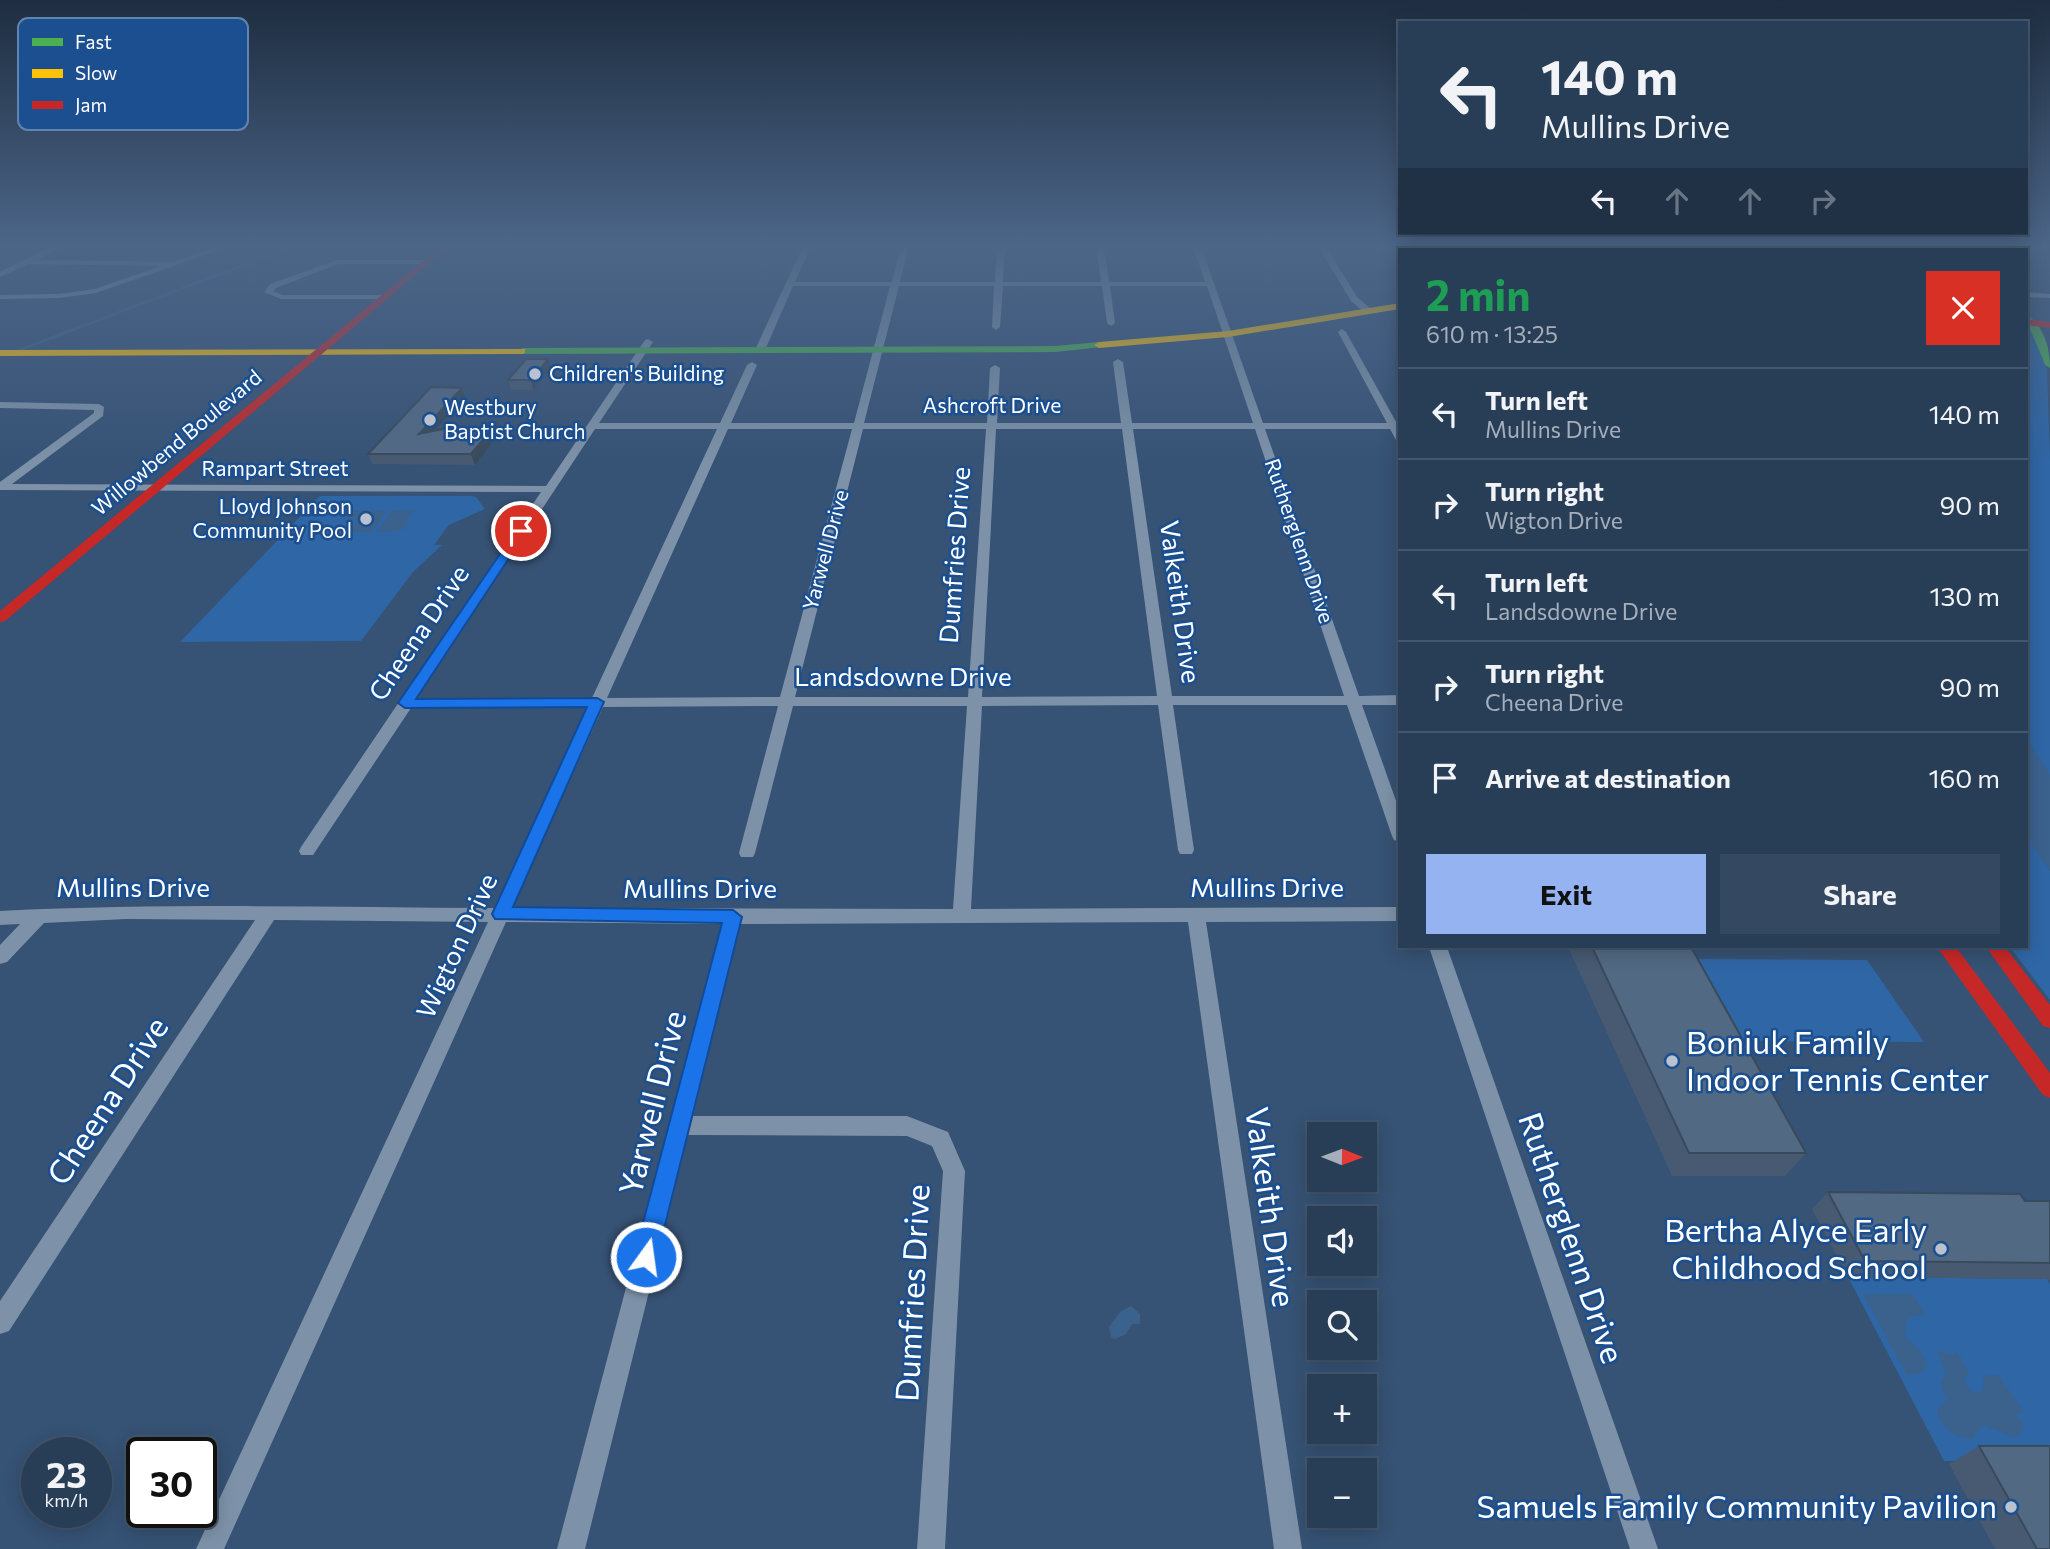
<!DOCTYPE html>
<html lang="en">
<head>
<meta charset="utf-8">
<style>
	body { margin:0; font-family:Commissioner,sans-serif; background:#344961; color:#f1f3f6; height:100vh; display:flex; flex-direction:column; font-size:26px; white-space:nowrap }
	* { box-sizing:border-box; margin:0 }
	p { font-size:23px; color:#a5aeba }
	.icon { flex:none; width:38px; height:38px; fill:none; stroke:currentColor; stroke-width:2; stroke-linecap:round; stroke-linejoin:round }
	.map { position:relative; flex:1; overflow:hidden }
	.drawer { position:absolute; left:1398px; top:248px; width:630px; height:700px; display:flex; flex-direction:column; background:#283e57; border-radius:0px; box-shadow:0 4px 18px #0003,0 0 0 2px #44576d }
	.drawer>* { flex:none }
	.hud { position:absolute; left:1398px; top:21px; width:630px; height:214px; border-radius:0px; box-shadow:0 4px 18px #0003,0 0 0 2px #44576d; background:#283e57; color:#f1f3f6; overflow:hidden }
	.needle { width:46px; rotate:91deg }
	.buttons { position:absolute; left:1307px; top:1122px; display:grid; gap:14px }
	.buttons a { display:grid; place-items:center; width:70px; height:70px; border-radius:0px; background:#283e57; box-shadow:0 4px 18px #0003,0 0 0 2px #44576d; font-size:35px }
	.speed { position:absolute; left:21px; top:1437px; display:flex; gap:14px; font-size:35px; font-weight:700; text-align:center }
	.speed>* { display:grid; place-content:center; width:91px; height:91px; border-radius:50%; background:#283e57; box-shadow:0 4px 18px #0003,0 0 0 2px #44576d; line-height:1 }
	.speed small { font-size:18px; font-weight:400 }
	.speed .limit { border:4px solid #111; border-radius:10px; background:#fff; color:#111 }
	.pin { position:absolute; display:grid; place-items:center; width:60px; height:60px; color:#fff; margin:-30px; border:4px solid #fff; border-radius:50%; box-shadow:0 2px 7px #0007 }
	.me { position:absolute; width:77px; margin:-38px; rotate:14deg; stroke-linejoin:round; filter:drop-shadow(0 0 5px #0008) }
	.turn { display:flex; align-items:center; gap:24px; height:147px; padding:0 28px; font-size:32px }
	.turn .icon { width:91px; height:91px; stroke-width:2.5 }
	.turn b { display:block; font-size:49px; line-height:60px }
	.lanes { display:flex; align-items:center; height:66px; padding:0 28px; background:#0003; justify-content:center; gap:35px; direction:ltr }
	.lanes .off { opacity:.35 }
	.round { display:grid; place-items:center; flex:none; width:74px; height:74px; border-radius:0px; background:#344961 }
	.head { display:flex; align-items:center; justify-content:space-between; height:119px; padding:0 28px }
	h1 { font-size:42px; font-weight:700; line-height:52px; color:#1e9e55 }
	.button { display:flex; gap:14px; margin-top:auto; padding:14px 28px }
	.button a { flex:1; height:80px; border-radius:0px; background:#95b2f1; color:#111; font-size:28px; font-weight:700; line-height:80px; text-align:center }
	.button a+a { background:#344961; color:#f1f3f6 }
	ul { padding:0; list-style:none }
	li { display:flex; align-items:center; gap:21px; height:91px; padding:0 28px; border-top:2px solid #44576d }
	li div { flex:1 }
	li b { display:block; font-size:26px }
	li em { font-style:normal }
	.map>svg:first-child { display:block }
	.green { fill:#2f66a5 }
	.water { fill:#3b618d }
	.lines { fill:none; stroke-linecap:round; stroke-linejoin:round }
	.stream { stroke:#3b618d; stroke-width:2.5 }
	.street { fill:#7d92a8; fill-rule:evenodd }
	.fast { fill:#4caf50; fill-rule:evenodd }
	.slow { fill:#ffc107; fill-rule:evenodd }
	.jam { fill:#c62828; fill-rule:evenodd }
	.wall { fill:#475a72 }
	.shaded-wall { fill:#394a5c }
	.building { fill:#526984; stroke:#394a5c; stroke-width:2 }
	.route { fill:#1a73e8; stroke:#114b97; stroke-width:2 }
	.poi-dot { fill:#b9c2ce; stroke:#1b4f8f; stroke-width:2.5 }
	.labels { text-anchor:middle; stroke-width:5; stroke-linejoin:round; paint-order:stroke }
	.far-poi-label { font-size:21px; fill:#fff; stroke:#1b4f8f; text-anchor:start }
	.far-street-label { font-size:21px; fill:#fff; stroke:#1b4f8f }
	.street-label { font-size:26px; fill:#fff; stroke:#1b4f8f }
	.near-poi-label { font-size:32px; fill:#fff; stroke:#1b4f8f; text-anchor:end }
	.near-street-label { font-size:32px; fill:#fff; stroke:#1b4f8f }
	.key { fill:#1b4f8f; stroke:#5f84b1; stroke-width:2 }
	.key-label { font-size:19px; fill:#fff }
</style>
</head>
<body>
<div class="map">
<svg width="2050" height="1549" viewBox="0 0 2050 1549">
	<rect width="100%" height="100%" fill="#365274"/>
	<g class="green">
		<path d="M2027,326C2038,334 2044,355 2047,369L2050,458V1000L2010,947H2026Z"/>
		<path d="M320,496H471L476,497L485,509L449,525L434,545H442L413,572L361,641L180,642Z"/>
		<path d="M1685,959L1867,960L1924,1042L1729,1041Z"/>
		<path d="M1848,1277L2047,1279L2050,1284V1462L1944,1461Z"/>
	</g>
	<g class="water">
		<path d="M350,510L387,511L371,532H348L358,520L342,519Z"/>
		<path d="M393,510H415L407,517V527L397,531L376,532Z"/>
		<path d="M2026,737L2050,776V871L2027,837Z"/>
		<path d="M1863,1294H1913L1925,1314L1908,1317L1905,1336L1922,1353L1927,1366L1919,1374L1907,1375Z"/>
		<path d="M1131,1306L1140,1314V1324H1132L1126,1334L1115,1339L1111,1337L1109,1327L1121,1311Z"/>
		<path d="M1937,1351L1953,1355L1957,1351L1969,1374L1963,1380L1970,1390L1980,1394L1984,1386L1983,1376L1998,1375L2024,1412L2017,1415L2023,1425L2021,1434L2013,1437L1983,1425L1972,1439C1953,1437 1941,1428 1937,1409L1947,1401L1941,1383L1946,1373Z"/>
	</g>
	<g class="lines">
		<path class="stream" d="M17,351L294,246"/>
		<g class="street">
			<path d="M52,246H63L37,260L172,262L219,246H231L96,293L59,298L0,299V295L59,294L95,289L161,266L28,264L0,277V272Z"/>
			<path d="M803,246H811L795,282H892L901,246H909L900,282H995L997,246H1005L1003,282H1101L1096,246H1104L1109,282H1205L1193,246H1201L1263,423H1387L1338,332L1342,329L1346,332L1400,429V441L1396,440L1390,429H1265L1359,696L1400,695V705H1362L1400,812V842L1394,840L1392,836L1347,705H1173L1194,850L1192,854H1180L1178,850L1158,705L982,706L971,909L1400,907V921L1206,922L1302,1549H1274L1188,922L740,924L693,1116H907L948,1132L965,1171L945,1549H917L943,1171L932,1146L907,1136L688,1135L585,1549H557L722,924L506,922L224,1549H196L488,922L274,920L9,1331L0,1334V1301L255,920L126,919L44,923L7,962L0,964V945L20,924L0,925V911C163,903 329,907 494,908L588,707L411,708L313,855H301L299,851L301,847L541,492L0,490V482L94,413V410L0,408V402L99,404L104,407L103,416L12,484L546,486L645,340L648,339L653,342L599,423H720L747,365L752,362L757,365L731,423H854L890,286H793L765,350L760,353L755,350ZM899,286H994L992,327L996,330L1000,327L1003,286H1102L1107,323L1111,326L1115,323L1110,286H1207L1253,423H1132L1123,362L1118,359L1113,362L1121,423H997L1000,368L995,365L990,368L987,423H864ZM595,429H717L592,698H417ZM728,429H852L780,697L607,698ZM863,429H986L968,697H795ZM996,429H1122L1157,696L982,697ZM1133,429H1255L1344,696H1172ZM778,706L739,853L741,857H753L755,853L793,706H967L953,909L512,908L603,707Z"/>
			<path d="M1318,246H1326L1357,297L1370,308V312H1364L1351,301Z"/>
			<path d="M1487,246H1496L1499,250H1491Z"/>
			<path d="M337,260H428L432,262L428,264H338L276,288L273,291L282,295H387L388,297L384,299H281L264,292L270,284Z"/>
			<path d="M2026,292L2050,294V298L2026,297Z"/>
			<path d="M1429,947H1447L1658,1549H1630Z"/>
		</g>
		<g class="fast">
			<path d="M1808,246H1817L1821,250H1813Z"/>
			<path d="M2026,314C2044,326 2050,347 2050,368L2045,365C2041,352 2026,324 2026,314Z"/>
			<path d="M1099,342L1104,345L1102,347L1055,352L522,354L517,351L522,348L1055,346Z"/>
		</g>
		<g class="slow">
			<path d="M1829,246H1838L1842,250H1834Z"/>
			<path d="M1400,303V309L1228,337L1099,348L1094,345L1099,342L1228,331Z"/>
			<path d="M525,349V353L522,354L0,356V350Z"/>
		</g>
		<g class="jam">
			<path d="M441,246H450L5,621L0,622V611Z"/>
			<path d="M1960,246H1969L1973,250H1965Z"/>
			<path d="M2026,319L2050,322V328L2026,325Z"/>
			<path d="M1937,947H1956L2050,1073V1098L2043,1095Z"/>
			<path d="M1986,947H2005L2050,1005V1028L2043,1026Z"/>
		</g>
	</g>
	<g class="wall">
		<path d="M1662,246H1743L1746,249V250H1661Z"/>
		<path d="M1783,246H1800L1803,250H1781Z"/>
		<path d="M551,368L533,390H511L508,380Z"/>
		<path d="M462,388L465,397L435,431H461L495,425L498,435L475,465L372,464L368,454Z"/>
		<path d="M1568,947H1691L1806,1153L1785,1176H1672Z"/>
		<path d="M1828,1192L2050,1201V1281L2047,1279L1848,1277L1812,1209Z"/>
		<path d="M1979,1446L2050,1549H1995L1949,1464Z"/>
	</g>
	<g class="shaded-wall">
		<path d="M548,359L551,368L533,390L531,380Z"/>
		<path d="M462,388L465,397L423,444L419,434Z"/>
		<path d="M495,425L498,435L475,465L471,454Z"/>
	</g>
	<g class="building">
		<path d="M1683,246H1743L1746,249L1685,248Z"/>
		<path d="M1787,246H1800L1803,250H1789Z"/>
		<path d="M526,359H548L531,380H508Z"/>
		<path d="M431,387L462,388L419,434L453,427L461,431L495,425L471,454H368Z"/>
		<path d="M1592,947H1691L1806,1153H1689Z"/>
		<path d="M1828,1192L2020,1194L2025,1201H2050V1263L1865,1261Z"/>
		<path d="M1979,1446H2050V1549H2037Z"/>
	</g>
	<linearGradient id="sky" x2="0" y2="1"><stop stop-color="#1e2d40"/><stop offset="0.53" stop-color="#4c6688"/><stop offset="1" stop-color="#4c6688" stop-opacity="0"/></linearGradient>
	<rect width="2050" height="463" fill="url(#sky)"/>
	<path class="route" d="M521,528L527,531L416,699L597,698L604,702L513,907L733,910L742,917L657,1257L654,1265L646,1269L637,1265L634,1257L722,923L495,919L492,914L587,707L405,708L398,703L517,529Z"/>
	<g class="poi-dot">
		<circle cx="535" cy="374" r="7"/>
		<circle cx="430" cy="420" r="7"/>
		<circle cx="366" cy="519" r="7"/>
		<circle cx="1672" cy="1061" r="7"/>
		<circle cx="1941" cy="1249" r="7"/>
		<circle cx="2011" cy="1507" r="7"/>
	</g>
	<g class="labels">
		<g class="far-poi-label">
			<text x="549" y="381">Children's Building</text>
			<text x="444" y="415">Westbury<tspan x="444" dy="24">Baptist Church</tspan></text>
			<text x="352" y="514" text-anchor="end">Lloyd Johnson<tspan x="352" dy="24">Community Pool</tspan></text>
		</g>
		<g class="far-street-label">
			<text x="992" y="413">Ashcroft Drive</text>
			<text transform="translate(177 443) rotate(-40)" y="7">Willowbend Boulevard</text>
			<text x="275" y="476">Rampart Street</text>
			<text transform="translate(1299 541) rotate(71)" y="7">Rutherglenn Drive</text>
			<text transform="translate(826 550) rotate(-75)" y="7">Yarwell Drive</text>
		</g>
		<g class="street-label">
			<text transform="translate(955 555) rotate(-86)" y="9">Dumfries Drive</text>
			<text transform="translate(1180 602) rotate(82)" y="9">Valkeith Drive</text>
			<text transform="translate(419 633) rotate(-56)" y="9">Cheena Drive</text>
			<text x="903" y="686">Landsdowne Drive</text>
			<text x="133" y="897">Mullins Drive</text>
			<text x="1267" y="897">Mullins Drive</text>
			<text x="700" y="898">Mullins Drive</text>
			<text transform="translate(457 946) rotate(-65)" y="9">Wigton Drive</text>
		</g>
		<g class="near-poi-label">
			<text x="1686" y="1054" text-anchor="start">Boniuk Family<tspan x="1686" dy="37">Indoor Tennis Center</tspan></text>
			<text x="1927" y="1242">Bertha Alyce Early<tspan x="1927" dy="37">Childhood School</tspan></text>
			<text x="1997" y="1518">Samuels Family Community Pavilion</text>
		</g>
		<g class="near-street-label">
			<text transform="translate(108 1101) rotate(-57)" y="11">Cheena Drive</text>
			<text transform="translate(653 1103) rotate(-76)" y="11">Yarwell Drive</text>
			<text transform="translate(1270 1207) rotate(82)" y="11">Valkeith Drive</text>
			<text transform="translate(1571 1238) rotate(71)" y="11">Rutherglenn Drive</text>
			<text transform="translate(913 1293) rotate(-87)" y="11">Dumfries Drive</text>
		</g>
	</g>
	<rect x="18" y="18" width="230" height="112" rx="10" class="key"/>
	<rect x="32" y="38" width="31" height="8" fill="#4caf50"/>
	<rect x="32" y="69" width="31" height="9" fill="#ffc107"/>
	<rect x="32" y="101" width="31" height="8" fill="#c62828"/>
	<g class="key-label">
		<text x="75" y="49">Fast</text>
		<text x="75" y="80">Slow</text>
		<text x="75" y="112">Jam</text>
	</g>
</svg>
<div class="buttons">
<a><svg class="needle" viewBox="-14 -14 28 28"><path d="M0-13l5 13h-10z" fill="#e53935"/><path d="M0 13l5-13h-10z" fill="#a5aeba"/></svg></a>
<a><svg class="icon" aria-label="sound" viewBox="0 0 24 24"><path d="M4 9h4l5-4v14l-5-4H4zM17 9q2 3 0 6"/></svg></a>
<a><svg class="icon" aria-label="search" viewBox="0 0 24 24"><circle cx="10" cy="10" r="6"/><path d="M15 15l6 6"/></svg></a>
<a>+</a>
<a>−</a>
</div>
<div class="speed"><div>23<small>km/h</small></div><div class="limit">30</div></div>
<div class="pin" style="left:521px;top:531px;background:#d93025"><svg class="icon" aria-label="arrive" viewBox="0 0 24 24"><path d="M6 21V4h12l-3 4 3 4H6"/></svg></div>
<svg class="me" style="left:646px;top:1257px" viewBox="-20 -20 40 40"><circle r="17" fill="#1a73e8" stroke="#fff" stroke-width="3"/><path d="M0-11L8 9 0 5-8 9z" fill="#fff"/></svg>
<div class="hud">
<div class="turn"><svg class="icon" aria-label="left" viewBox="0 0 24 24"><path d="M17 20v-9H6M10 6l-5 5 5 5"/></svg><div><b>140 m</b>Mullins Drive</div></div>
<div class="lanes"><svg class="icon" aria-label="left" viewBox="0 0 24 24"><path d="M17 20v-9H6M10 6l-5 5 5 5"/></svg><svg class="icon off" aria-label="ahead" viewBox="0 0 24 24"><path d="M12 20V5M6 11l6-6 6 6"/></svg><svg class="icon off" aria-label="ahead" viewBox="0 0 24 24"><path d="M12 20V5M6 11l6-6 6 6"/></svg><svg class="icon off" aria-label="right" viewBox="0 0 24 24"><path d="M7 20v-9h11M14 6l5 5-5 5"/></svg></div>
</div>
<section class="drawer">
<div class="head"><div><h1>2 min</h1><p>610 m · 13:25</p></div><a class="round" style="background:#d93025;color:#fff"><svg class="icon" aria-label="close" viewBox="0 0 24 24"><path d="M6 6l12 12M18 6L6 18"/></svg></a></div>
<ul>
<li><svg class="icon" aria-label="left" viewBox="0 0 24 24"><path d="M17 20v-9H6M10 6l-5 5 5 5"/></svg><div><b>Turn left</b><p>Mullins Drive</p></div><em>140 m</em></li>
<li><svg class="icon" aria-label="right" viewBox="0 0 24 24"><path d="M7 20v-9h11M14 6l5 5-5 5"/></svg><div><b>Turn right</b><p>Wigton Drive</p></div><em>90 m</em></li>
<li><svg class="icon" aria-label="left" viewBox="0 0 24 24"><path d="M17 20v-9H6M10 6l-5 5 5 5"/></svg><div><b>Turn left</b><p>Landsdowne Drive</p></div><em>130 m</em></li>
<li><svg class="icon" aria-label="right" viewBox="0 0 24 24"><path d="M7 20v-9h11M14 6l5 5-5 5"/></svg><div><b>Turn right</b><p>Cheena Drive</p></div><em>90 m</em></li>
<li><svg class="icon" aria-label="arrive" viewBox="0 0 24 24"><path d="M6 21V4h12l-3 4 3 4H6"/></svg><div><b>Arrive at destination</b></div><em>160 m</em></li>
</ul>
<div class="button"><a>Exit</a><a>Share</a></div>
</section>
</div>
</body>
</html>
